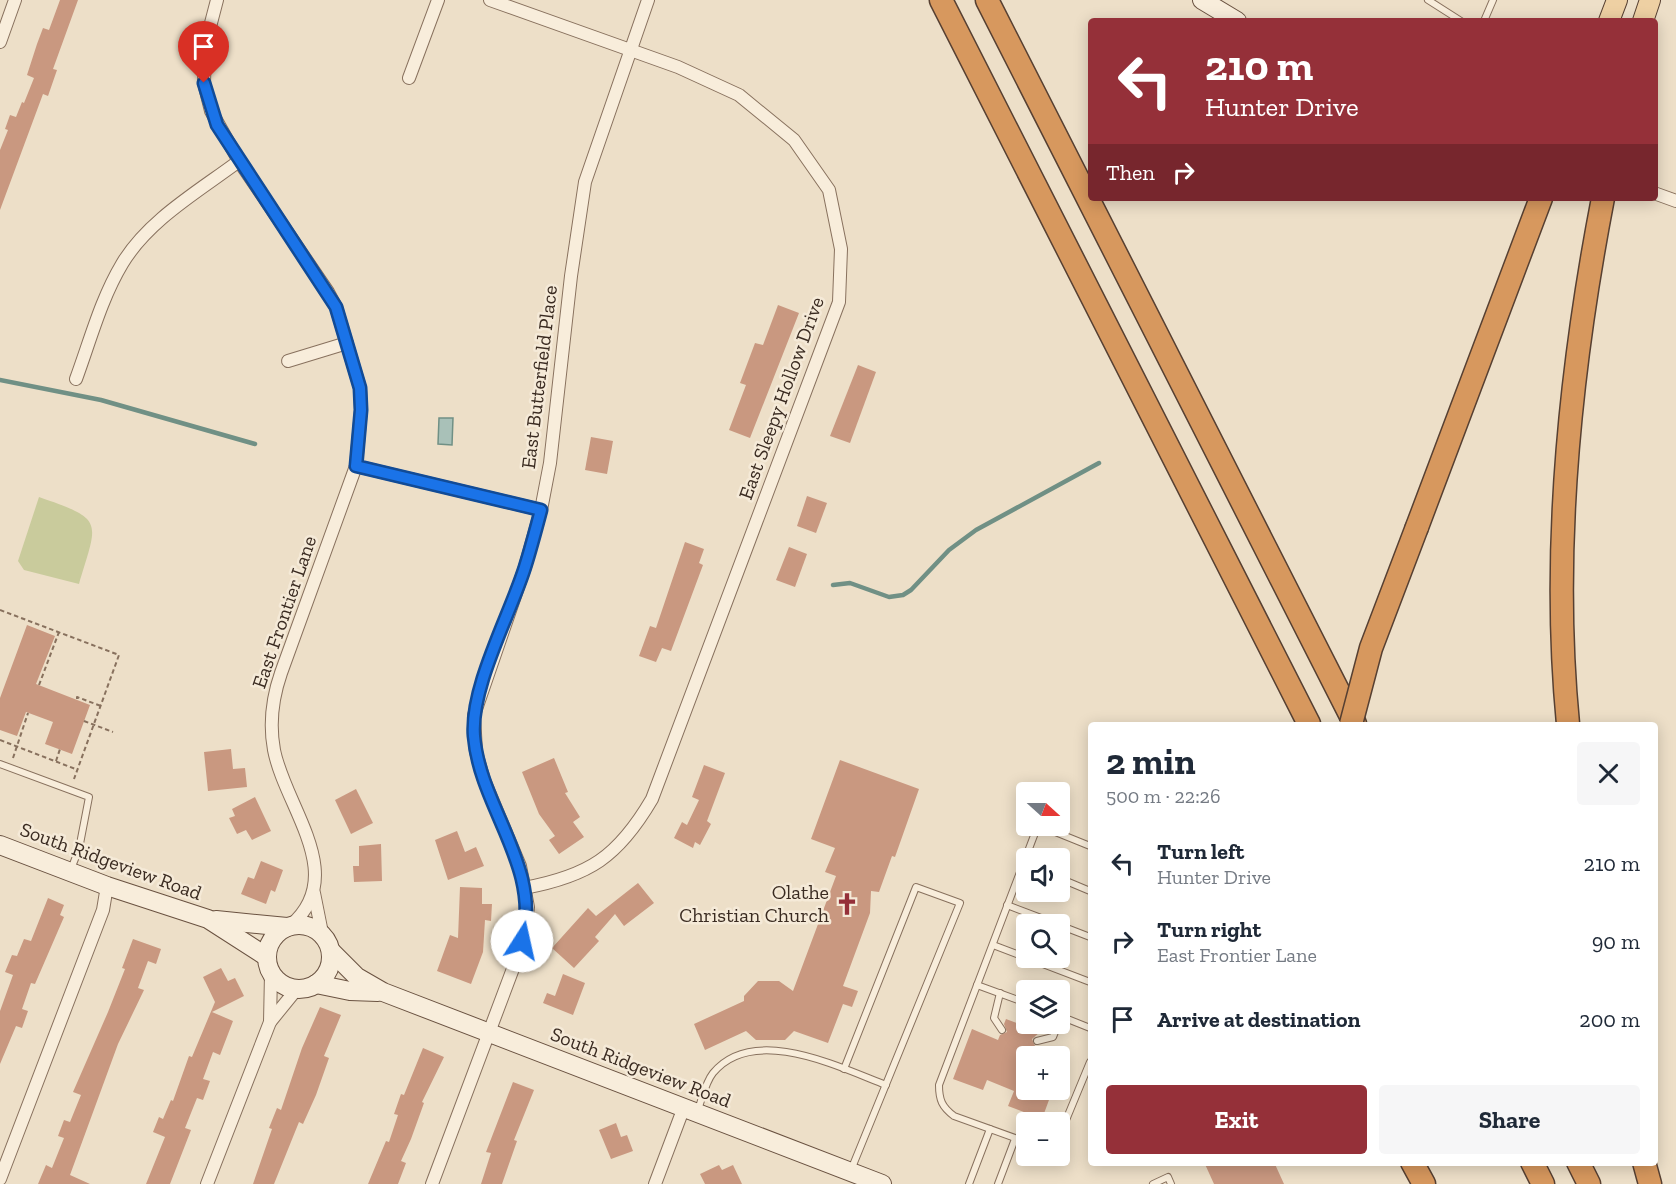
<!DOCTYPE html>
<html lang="en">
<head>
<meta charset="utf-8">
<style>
	body { margin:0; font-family:"Zilla Slab",serif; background:#f6f6f7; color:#1f2937; height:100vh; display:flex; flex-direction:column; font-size:22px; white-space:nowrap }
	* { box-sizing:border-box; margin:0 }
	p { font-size:20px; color:#747a83 }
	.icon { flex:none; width:33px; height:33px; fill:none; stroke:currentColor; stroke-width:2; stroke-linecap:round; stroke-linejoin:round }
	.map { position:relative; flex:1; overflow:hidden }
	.drawer { position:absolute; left:1088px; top:722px; width:570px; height:444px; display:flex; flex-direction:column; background:#fff; border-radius:6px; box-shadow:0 3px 15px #0003 }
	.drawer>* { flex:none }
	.guide { position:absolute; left:1088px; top:18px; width:570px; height:183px; border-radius:6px; box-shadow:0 3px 15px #0003; background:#953039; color:#fff; overflow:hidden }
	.needle { width:39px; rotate:111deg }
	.fabs { position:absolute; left:1016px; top:782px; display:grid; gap:12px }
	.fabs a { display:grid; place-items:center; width:54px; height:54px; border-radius:6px; background:#fff; box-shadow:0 3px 15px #0003; font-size:30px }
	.pin { position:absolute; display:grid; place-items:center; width:51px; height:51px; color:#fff; margin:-62px -26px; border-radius:50% 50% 50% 0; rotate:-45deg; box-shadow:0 0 6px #0007 }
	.pin .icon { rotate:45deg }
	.me { position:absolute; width:66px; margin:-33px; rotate:10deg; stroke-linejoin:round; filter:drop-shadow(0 0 4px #0008) }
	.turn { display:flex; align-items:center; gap:21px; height:126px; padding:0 18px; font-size:27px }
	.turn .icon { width:78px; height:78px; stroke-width:2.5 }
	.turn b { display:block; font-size:42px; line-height:51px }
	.then { display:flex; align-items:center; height:57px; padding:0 18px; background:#0003; gap:12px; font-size:22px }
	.round { display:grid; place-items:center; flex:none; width:63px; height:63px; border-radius:6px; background:#f6f6f7 }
	.head { display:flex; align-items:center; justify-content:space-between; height:102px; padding:0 18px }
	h1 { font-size:36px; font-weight:700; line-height:45px }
	.primary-button { display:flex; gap:12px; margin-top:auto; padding:12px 18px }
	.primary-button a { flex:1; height:69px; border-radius:6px; background:#953039; color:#fff; font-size:24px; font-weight:700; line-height:69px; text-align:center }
	.primary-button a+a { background:#f6f6f7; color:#1f2937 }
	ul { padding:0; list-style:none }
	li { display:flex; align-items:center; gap:18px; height:78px; padding:0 18px }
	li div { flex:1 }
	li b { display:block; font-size:22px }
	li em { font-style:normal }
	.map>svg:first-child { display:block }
	.green { fill:#c9cb9c }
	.water { fill:#a9c1b8; stroke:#709085; stroke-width:1.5 }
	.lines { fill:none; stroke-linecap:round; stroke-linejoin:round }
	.stream { stroke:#709085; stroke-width:4.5 }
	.building { fill:#c99880 }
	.lane-casing { stroke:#88715e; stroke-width:8 }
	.street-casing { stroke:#88715e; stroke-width:14 }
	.secondary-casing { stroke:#6a5241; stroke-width:20 }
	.primary-casing { stroke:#574032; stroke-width:22 }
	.highway-casing { stroke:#574032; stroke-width:25 }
	.path { stroke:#88715e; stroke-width:2; stroke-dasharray:4.5 3; stroke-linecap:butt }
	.lane { stroke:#f8eddb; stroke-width:6 }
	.street { stroke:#f8eddb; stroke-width:12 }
	.secondary { stroke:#f8eddb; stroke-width:18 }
	.primary { stroke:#eed0a3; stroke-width:20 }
	.highway { stroke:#d7985e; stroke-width:22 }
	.highway-bridge-casing { stroke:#574032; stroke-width:25; stroke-linecap:butt }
	.highway-bridge { stroke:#d7985e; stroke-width:22 }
	.route-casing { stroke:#114b97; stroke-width:15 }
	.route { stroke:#1a73e8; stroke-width:10 }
	.labels { text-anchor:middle; stroke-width:5; stroke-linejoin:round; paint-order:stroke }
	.street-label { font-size:20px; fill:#3a2b21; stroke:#f5ead8 }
	.poi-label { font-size:20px; fill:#3a2b21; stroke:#f5ead8; text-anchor:end }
</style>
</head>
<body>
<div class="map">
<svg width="1676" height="1184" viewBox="0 0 1676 1184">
	<rect width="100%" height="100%" fill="#eddfc8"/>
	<path class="green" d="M39,497C105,520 98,520 79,584L24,570L18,561Z"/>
	<path class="water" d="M439,418H453L452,445L438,444Z"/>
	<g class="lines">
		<g class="stream">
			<path d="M0,380L101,400L255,444"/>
			<path d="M833,585L850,583L889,597L903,595L911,590L949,550L976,530L1099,463"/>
		</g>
	</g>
	<g class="building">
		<path d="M60,0H78L53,69L57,70L48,96L43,94L0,210V150L8,130L5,129L10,115L16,117L22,102L24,103L34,78L27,75L37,44L43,28L49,30Z"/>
		<path d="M778,305L799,313L750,438L729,430L746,385L740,383L755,343L763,345Z"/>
		<path d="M858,365L876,372L850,443L830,436Z"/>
		<path d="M591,437L613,441L607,474L585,470Z"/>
		<path d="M807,496L827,503L816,533L797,526Z"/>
		<path d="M685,542L704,549L699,563L703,565L671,651L662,648L656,662L639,656L650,626L656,628Z"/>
		<path d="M789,547L807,554L795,587L776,580Z"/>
		<path d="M27,625L55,636L36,684L90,705L72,754L45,744L53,722L26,712L17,736L0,730V698Z"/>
		<path d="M231,749L233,769L245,768L247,787L208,791L204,752Z"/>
		<path d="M554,758L568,792L565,793L580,817L573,822L584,837L559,854L549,840L555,836L539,814L522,772Z"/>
		<path d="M840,760L919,789L895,857L892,856L879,892L871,891L870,913L843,986L858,991L852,1007L843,1004L828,1043L794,1031L785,1040H756L746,1031L705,1050L694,1024L744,1001V996L758,981H779L793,991L836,876L825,872L835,848L811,839Z"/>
		<path d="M704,765L725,773L707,821L711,824L700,845L695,842L693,848L674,838L682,822L687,825L699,800L692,797Z"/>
		<path d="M356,789L373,823L351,834L335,800Z"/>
		<path d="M255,797L271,831L252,840L246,830L237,834L229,818L235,816L232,809Z"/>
		<path d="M457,831L465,852L476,847L484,866L448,880L435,840Z"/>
		<path d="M381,844L382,881L354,882L353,866H359V846Z"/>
		<path d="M261,861L283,870L275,892L271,890L266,904L241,894L248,877L254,879Z"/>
		<path d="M638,883L654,903L624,926L615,914L595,937L599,941L574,968L552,948L588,908L596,916Z"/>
		<path d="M460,887L482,888V904H492L491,921L485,920L483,952L471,984L437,971L450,935L458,938Z"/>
		<path d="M48,898L64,905L60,915L64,917L35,984L31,983L22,1009L28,1011L22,1028L16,1026L0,1064V1011L13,975L5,972L12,955L17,956L24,939L31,941Z"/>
		<path d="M133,939L161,949L156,964L148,961L138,988L144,990L118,1044L70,1175L90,1184H38L46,1165L52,1168L64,1138L58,1136L64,1120L70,1122L81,1095L73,1092L108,1012L125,969L122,968Z"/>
		<path d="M221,968L228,981L235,978L244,996L212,1012L233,1021L220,1055L213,1052L203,1079L210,1081L203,1100L197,1098L185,1128L191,1130L170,1184H146L165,1137L153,1132L159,1117L163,1119L171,1100L173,1101L189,1056L192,1057L215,1002L203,977Z"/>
		<path d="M563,974L585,983L573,1015L543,1003L547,993L555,996Z"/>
		<path d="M320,1007L341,1015L324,1056L329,1058L316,1095L303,1124L299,1122L274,1184H253L272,1129L269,1128L277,1108L281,1110L302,1048Z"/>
		<path d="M1006,1019L1040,1032L1032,1039L1035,1046L1031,1056H1026V1089H1053L1042,1119L1008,1106L1014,1091L987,1080L983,1090L953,1079L972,1029L998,1040L1000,1035L1007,1032L1004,1024Z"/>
		<path d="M423,1048L444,1057L422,1102L424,1103L411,1139L401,1161L406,1163L398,1184H368L386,1141L389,1142L398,1115L394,1114L401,1094L404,1095Z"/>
		<path d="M513,1082L534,1090L514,1140L517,1141L502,1184H481L491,1153L486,1152Z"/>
		<path d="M616,1123L621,1137L627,1135L633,1151L611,1159L599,1130Z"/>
		<path d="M1204,1162H1274L1284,1184H1214Z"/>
		<path d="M719,1165L722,1170L733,1165L742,1184H705L700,1174Z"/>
	</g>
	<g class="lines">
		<g class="lane-casing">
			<g id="lane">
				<path d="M1428,0L1461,21"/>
				<path d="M1484,21L1493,0"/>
				<path d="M0,764L89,797L79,849L71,869"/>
				<path d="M1059,878L1090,891"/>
				<path d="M1007,905L1057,924"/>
				<path d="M1059,925L1090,937"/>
				<path d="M993,945L1090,982"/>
				<path d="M977,985L1026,1003"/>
				<path d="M1000,993L994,1018L1002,1030"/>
				<path d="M1060,1016L1090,1028"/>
				<path d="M1037,1041L1053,1037L1061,1017"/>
				<path d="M844,1069L916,887L960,903L851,1170"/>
				<path d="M697,1112C702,1100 705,1083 713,1073C753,1024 839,1067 886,1085"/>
				<path d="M1059,1137L1090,1062"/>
				<path d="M1026,1142L954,1116C942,1107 939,1100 939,1085L1038,825L1090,846"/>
				<path d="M969,1184L990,1129"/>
				<path d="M998,1184L1015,1139"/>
				<path d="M1153,1184L1168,1177L1171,1184"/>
			</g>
		</g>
		<g class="street-casing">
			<g id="street">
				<path d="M217,0L205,46L204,83L211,111L239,161L328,292L336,307L360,388L361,410L356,466L281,673C272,699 269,723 274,750C285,807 349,875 291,925"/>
				<path d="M490,0L678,67L739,95L794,140L829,190L841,249L839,302L652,799C618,857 589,876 524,888"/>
				<path d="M0,42L15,0"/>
				<path d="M409,78L438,0"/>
				<path d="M1654,193L1676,201"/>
				<path d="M288,361L347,343"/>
				<path d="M76,379C90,341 101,299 122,264C148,220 199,191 239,161"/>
				<path d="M356,466L541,510"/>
				<path d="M314,893L322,933"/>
				<path d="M270,1022L271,974"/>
				<path d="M0,1179L103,910L107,886"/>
				<path d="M207,1184L270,1022L296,990"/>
				<path d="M432,1184L517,958L526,925L528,907L520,866L484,780L476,752L474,715L525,567L541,510L550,463L571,276L585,182L648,0"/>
				<path d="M655,1184L684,1107"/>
			</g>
		</g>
		<g class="secondary-casing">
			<g id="secondary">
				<path d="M1202,0L1237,21"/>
				<path d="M0,845L107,886L208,919L267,957"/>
				<path d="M216,920L287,927"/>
				<circle cx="299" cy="957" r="32"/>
				<path d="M332,952L357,977L383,992L882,1184"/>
				<path d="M316,984L350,991L378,992"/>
			</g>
		</g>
		<g class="primary-casing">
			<g id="primary">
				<path d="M1609,21L1617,0"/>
				<path d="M1643,21L1650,0"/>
			</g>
		</g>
		<g class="highway-casing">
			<g id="highway">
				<path d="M941,0L1309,724"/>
				<path d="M987,0L1355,724"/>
				<path d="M1417,527L1541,198"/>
				<path d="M1568,724C1551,550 1570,369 1603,198"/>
				<path d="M1412,1162L1424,1184"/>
				<path d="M1532,1162L1543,1184"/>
				<path d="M1578,1162L1589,1184"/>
				<path d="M1644,1162L1650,1184"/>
			</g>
		</g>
		<g class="path">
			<path d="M0,610L119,655L74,779"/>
			<path d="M39,685L59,632"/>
			<path d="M77,699V697L101,706"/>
			<path d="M84,721L113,732"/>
			<path d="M0,740L78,770"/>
			<path d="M13,758L28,713"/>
			<path d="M56,761L60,749"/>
		</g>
		<use href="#lane" class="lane"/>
		<use href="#street" class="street"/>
		<use href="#secondary" class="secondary"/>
		<use href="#primary" class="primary"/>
		<use href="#highway" class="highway"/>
		<g class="highway-bridge-casing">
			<path id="highway-bridge" d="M1351,724L1371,648L1417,527"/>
		</g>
		<use href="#highway-bridge" class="highway-bridge"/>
	</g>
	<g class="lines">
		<g class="route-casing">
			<path id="route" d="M204,83L217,125L336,307L360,388L361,410L356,466L541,510C536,529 531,548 525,567C510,615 470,687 474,736C480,808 542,867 522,941"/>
		</g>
		<use href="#route" class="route"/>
	</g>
	<defs>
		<g id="church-bare" transform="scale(1.8)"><path d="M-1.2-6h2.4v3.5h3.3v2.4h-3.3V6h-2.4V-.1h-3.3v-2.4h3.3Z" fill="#953039" stroke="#f5ead8" stroke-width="2.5" paint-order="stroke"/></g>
	</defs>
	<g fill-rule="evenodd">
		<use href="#church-bare" x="847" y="904"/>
	</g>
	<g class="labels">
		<g class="street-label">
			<text transform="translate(539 377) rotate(-83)" y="7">East Butterfield Place</text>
			<text transform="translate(781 398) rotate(-70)" y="7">East Sleepy Hollow Drive</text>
			<text transform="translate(284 612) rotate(-71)" y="7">East Frontier Lane</text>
			<text transform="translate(111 861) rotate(20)" y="7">South Ridgeview Road</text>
			<text transform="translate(641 1067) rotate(21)" y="7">South Ridgeview Road</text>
		</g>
		<g class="poi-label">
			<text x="829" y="899">Olathe<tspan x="829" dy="23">Christian Church</tspan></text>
		</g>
	</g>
</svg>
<div class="fabs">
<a><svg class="needle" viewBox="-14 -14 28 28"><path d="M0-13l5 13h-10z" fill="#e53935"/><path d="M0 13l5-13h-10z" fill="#747a83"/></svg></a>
<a><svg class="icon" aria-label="sound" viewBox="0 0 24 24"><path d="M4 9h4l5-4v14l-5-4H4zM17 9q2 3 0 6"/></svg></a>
<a><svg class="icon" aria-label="search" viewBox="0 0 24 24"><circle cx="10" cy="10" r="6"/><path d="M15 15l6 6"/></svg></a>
<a><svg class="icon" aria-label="layers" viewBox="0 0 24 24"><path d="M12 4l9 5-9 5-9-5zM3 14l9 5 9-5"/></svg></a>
<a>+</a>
<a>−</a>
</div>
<div class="pin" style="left:204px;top:83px;background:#d93025"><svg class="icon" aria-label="arrive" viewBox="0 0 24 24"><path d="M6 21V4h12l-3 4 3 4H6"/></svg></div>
<svg class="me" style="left:522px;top:941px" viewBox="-20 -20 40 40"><circle r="19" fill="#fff"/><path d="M0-13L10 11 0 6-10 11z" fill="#1a73e8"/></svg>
<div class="guide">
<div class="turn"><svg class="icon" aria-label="left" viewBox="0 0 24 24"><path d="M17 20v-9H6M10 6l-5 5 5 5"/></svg><div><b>210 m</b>Hunter Drive</div></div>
<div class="then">Then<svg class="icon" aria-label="right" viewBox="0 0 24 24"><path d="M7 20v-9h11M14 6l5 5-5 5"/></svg></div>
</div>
<section class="drawer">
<div class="head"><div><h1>2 min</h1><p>500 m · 22:26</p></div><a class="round"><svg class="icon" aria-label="close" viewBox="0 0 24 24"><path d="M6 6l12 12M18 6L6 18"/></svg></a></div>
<ul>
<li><svg class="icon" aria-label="left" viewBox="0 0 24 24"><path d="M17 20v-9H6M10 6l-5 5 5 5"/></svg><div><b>Turn left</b><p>Hunter Drive</p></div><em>210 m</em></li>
<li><svg class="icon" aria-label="right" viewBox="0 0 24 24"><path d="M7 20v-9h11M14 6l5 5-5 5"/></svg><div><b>Turn right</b><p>East Frontier Lane</p></div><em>90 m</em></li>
<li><svg class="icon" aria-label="arrive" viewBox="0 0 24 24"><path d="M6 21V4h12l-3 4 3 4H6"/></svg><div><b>Arrive at destination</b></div><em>200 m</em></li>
</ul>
<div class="primary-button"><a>Exit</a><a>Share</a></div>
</section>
</div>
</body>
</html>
